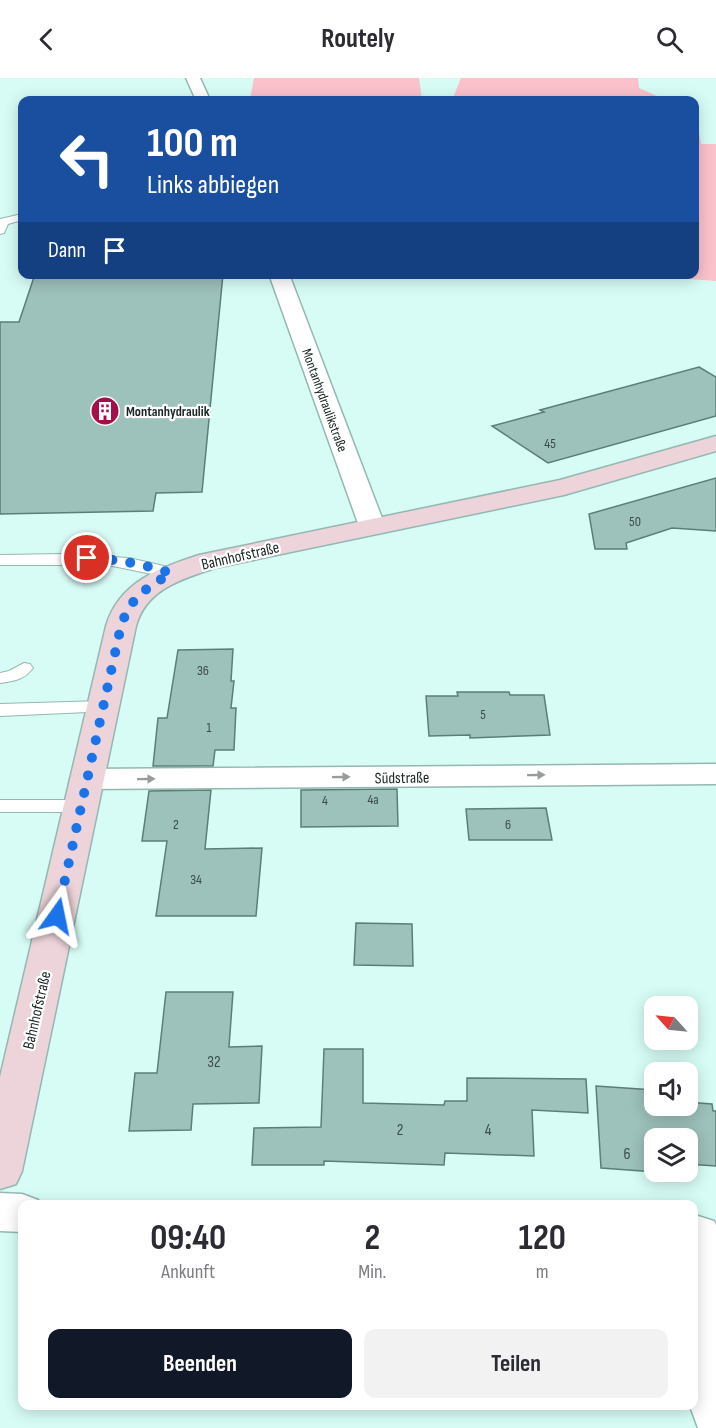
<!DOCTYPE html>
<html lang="de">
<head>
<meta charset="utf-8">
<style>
	body { margin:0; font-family:"Sofia Sans Condensed",sans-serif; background:#f2f2f3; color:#2b2b33; height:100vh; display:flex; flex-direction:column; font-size:22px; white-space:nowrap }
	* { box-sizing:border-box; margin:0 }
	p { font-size:20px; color:#7c7c81 }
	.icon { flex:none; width:33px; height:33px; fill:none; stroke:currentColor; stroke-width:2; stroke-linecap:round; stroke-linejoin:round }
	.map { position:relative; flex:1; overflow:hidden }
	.side { position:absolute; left:18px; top:1122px; width:680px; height:210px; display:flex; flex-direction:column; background:#fff; border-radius:12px; box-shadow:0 3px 15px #0003 }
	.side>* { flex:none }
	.top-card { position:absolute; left:18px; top:18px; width:681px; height:183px; border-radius:12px; box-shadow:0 3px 15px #0003; background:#1a4fa0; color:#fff; overflow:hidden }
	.needle { width:39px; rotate:297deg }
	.buttons { position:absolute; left:644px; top:918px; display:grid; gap:12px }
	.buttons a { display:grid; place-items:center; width:54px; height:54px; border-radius:12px; background:#fff; box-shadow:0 3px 15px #0003; font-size:30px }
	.pin { position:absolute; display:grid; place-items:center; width:51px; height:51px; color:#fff; margin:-26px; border:3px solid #fff; border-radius:50%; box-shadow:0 2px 6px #0007 }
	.me { position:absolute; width:66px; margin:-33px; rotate:12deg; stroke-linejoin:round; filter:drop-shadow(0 0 4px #0008) }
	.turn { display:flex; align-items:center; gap:21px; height:126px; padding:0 30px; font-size:27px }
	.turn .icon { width:78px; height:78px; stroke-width:2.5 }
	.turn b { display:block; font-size:42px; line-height:51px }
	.then { display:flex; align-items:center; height:57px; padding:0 30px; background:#0003; gap:12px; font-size:22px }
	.eta { display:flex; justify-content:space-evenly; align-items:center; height:102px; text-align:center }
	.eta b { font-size:36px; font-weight:700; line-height:42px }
	.primary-button { display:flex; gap:12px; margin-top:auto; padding:12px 30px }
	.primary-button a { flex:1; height:69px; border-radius:12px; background:#111827; color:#fff; font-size:24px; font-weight:700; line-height:69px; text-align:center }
	.primary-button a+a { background:#f2f2f3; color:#2b2b33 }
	header { display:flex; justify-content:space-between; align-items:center; height:78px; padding:0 30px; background:#fff; font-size:27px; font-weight:700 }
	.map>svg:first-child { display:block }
	.green { fill:#fbc2cc }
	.building { fill:#9dc1bb; stroke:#5c7e78; stroke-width:1.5 }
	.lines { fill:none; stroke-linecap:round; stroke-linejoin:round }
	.lane-casing { stroke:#94b7b1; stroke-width:2 }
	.street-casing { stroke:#94b7b1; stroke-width:3 }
	.secondary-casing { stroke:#94b7b1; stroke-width:3 }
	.lane { fill:#fff; fill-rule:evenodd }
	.street { fill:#fff; fill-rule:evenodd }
	.secondary { fill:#ecd4da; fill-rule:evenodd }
	.oneway { fill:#989d9c }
	.route { stroke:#1a73e8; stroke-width:10; stroke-dasharray:0 18 }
	.labels { text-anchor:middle; stroke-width:4.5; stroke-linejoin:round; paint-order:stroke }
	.far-street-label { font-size:14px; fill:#192624; stroke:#fff }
	.far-poi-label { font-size:14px; font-weight:bold; fill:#192624; stroke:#fff; text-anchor:start }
	.number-label { font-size:14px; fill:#3a4d4a }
	.street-label { font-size:16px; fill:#192624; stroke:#fff }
	.near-number-label { font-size:16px; fill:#3a4d4a }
</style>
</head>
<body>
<header><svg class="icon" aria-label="back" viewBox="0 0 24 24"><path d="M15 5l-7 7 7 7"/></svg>Routely<svg class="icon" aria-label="search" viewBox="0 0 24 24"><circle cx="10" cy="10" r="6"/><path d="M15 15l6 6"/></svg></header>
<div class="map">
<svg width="716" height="1350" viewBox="0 0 716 1350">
	<rect width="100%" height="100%" fill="#d7fcf6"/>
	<g class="green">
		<path d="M254,0H419L422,22H250Z"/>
		<path d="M461,0H638L639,10L666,22H452Z"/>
		<path d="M695,28L701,66H716V203L635,197L694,196Z"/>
	</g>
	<g class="building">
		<path d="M35,196H223L202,414L156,415L153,433L0,436V244H19Z"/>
		<path d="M699,289L716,299V338L548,385L492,348L544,334L540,332Z"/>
		<path d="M716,400V453L672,450L626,465L627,471H595L589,436Z"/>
		<path d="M233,571L231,603H234L231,630H236L234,672H215L213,688H153L158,640H167L178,572Z"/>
		<path d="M457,614H509L510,617H544L550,657L470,660V657L429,658L426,618H458Z"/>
		<path d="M397,711L398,748L301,749V712Z"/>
		<path d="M211,712L205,771L262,770L256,838H156L167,763H142L149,713Z"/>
		<path d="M546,730L552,762H469L466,731Z"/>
		<path d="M356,845L412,846L413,888L354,887Z"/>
		<path d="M166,914H233L229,969L262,968L259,1025L193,1026L191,1052L129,1053L135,995H157Z"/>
		<path d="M324,971H363V1025L444,1027L445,1023H467V1000L586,1001L588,1035L532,1032L534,1078L445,1075L444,1087L324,1083V1087H252L254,1050L321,1049Z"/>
		<path d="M596,1008L654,1012V1028H687V1024L712,1026L713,1033H716V1088L687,1086V1060H654V1094H683V1096L601,1090Z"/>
	</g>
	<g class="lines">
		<g class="lane-casing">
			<g id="lane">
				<path d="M22,136V142L8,146L4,155L0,156V141Z"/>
				<path d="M65,476L129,480L177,491L179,495L171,500L108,487H0V477Z"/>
				<path d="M24,585L30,586L33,590C24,602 14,603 0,605V595L9,593Z"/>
				<path d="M103,623L110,625L112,629L110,633L0,638V626Z"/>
				<path d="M0,722H81L88,723L91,728L88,733L81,734H0Z"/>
			</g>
		</g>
		<g class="street-casing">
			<g id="street">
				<path d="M186,0H200L210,22H196Z"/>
				<path d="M269,196H289L385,448L382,454L372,456L362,454L359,448Z"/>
				<path d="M716,686V706L87,711L75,708L70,701L75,694L87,691Z"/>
				<path d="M0,1115L22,1116L38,1122L40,1126H22V1154L0,1153Z"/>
				<path d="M698,1138L714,1143L716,1147V1350H698L690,1328H693V1139Z"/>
			</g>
		</g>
		<g class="secondary-casing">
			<path id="secondary" d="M716,358V373L564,417L215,490C182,501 146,511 136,548L22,1093L16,1106L0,1111V999L106,548C119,504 159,490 199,477L560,402Z"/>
		</g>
		<use href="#lane" class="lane"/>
		<use href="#street" class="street"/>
		<use href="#secondary" class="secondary"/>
	</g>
	<defs><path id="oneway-solid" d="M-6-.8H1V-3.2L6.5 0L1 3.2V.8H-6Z" transform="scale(1.5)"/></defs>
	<g class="oneway">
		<use href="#oneway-solid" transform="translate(536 697) rotate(-1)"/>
		<use href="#oneway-solid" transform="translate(341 699) rotate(-1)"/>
		<use href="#oneway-solid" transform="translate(146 701) rotate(-1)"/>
	</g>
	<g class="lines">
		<path class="route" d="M57,838L121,548C131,518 146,511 171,495C143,486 116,481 87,480"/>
	</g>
	<defs>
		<g id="building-disc" transform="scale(1.5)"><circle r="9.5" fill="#a40f4b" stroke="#fff"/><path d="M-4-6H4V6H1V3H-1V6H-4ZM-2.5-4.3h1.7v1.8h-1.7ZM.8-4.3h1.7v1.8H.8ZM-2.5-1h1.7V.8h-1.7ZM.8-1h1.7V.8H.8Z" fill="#fff"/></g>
	</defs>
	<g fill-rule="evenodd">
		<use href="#building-disc" x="105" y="333"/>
	</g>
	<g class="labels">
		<g class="far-street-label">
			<text transform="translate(325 322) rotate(70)" y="5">Montanhydraulikstraße</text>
		</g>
		<g class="far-poi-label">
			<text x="126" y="338">Montanhydraulik</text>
		</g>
		<g class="number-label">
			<text x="550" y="370">45</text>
			<text x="635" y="448">50</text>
			<text x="203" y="597">36</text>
			<text x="483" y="641">5</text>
			<text x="209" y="654">1</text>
			<text x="373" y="726">4a</text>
			<text x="325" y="727">4</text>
			<text x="176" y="751">2</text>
			<text x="508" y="751">6</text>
			<text x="196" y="806">34</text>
		</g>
		<g class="street-label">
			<text transform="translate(240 477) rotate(-13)" y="6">Bahnhofstraße</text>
			<text transform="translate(402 699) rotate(-1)" y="6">Südstraße</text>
			<text transform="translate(36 932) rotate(-77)" y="6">Bahnhofstraße</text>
		</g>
		<g class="near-number-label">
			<text x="214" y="989">32</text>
			<text x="400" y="1057">2</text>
			<text x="488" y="1057">4</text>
			<text x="627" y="1081">6</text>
		</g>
	</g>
</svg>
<div class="buttons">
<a><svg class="needle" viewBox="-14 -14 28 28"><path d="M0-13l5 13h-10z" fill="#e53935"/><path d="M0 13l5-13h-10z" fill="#7c7c81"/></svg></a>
<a><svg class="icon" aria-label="sound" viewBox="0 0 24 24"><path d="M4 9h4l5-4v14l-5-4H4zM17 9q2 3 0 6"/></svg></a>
<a><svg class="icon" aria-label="layers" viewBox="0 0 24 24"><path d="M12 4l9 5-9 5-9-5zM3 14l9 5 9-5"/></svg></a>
</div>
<div class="pin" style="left:87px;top:480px;background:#d93025"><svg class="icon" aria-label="arrive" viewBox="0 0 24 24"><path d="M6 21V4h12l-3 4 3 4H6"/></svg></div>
<svg class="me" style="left:57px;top:838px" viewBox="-20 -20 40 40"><path d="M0-17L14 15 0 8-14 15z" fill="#1a73e8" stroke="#fff" stroke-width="4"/></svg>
<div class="top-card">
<div class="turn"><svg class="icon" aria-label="left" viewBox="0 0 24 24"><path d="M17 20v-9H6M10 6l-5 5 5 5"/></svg><div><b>100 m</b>Links abbiegen</div></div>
<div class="then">Dann<svg class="icon" aria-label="arrive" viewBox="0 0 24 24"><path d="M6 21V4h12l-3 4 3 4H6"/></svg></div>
</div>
<section class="side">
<div class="eta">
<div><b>09:40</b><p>Ankunft</p></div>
<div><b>2</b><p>Min.</p></div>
<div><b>120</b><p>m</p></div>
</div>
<div class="primary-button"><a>Beenden</a><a>Teilen</a></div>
</section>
</div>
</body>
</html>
